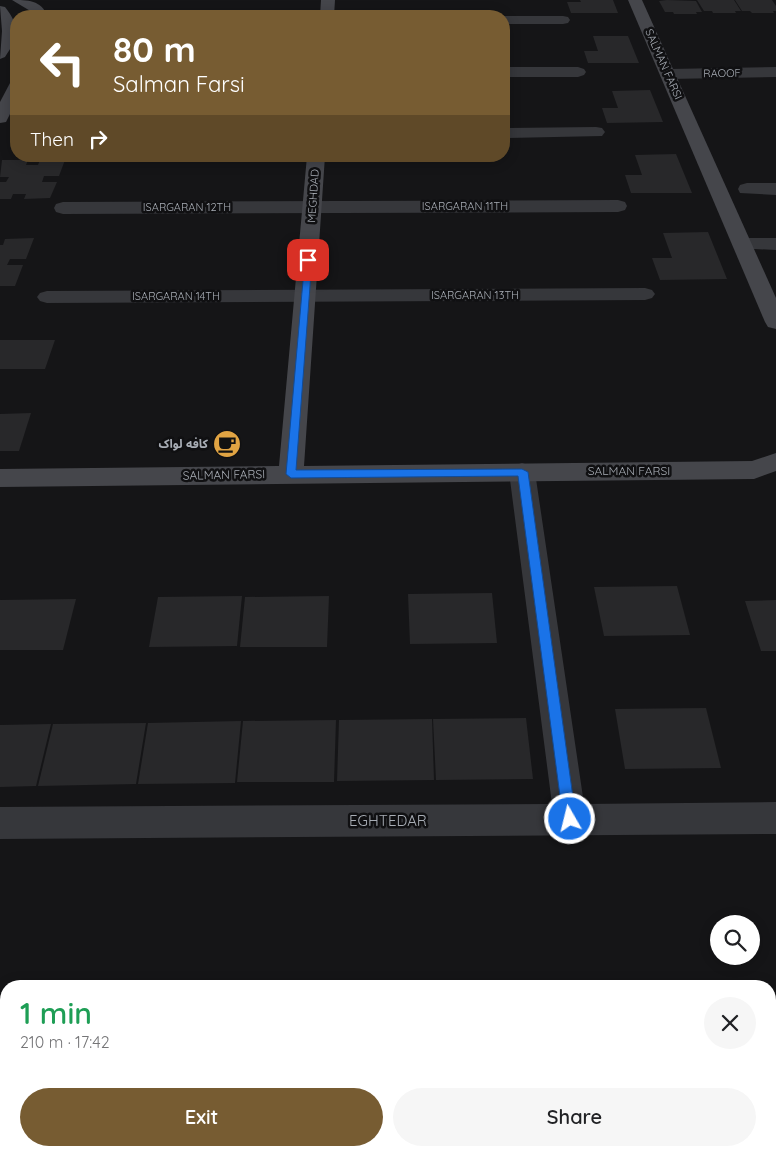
<!DOCTYPE html>
<html lang="en">
<head>
<meta charset="utf-8">
<style>
	body { margin:0; font-family:Quicksand,"Noto Sans Arabic",sans-serif; background:#f6f6f6; color:#202124; height:100vh; display:flex; flex-direction:column; font-size:19px; white-space:nowrap }
	* { box-sizing:border-box; margin:0 }
	p { font-size:16px; color:#757577 }
	.icon { flex:none; width:28px; height:28px; fill:none; stroke:currentColor; stroke-width:2; stroke-linecap:round; stroke-linejoin:round }
	.map { position:relative; flex:1; overflow:hidden }
	.details { position:absolute; left:0px; top:980px; width:776px; height:176px; display:flex; flex-direction:column; background:#fff; border-radius:20px 20px 0 0; box-shadow:0 2px 12px #0003 }
	.details>* { flex:none }
	.guide { position:absolute; left:10px; top:10px; width:500px; height:152px; border-radius:20px; box-shadow:0 2px 12px #0003; background:#775c32; color:#fff; overflow:hidden }
	.tools { position:absolute; left:710px; top:915px; display:grid; gap:10px }
	.tools a { display:grid; place-items:center; width:50px; height:50px; border-radius:50%; background:#fff; box-shadow:0 2px 12px #0003; font-size:25px }
	.pin { position:absolute; display:grid; place-items:center; width:42px; height:42px; color:#fff; margin:-21px; border-radius:10px; box-shadow:0 2px 8px #0006 }
	.me { position:absolute; width:55px; margin:-28px; rotate:352deg; stroke-linejoin:round; filter:drop-shadow(0 0 4px #0008) }
	.turn { display:flex; align-items:center; gap:18px; height:105px; padding:0 20px; font-size:22px }
	.turn .icon { width:65px; height:65px; stroke-width:2.5 }
	.turn b { display:block; font-size:35px; line-height:42px }
	.then { display:flex; align-items:center; height:48px; padding:0 20px; background:#0003; gap:10px; font-size:19px }
	.round { display:grid; place-items:center; flex:none; width:52px; height:52px; border-radius:26px; background:#f6f6f6 }
	.overview { display:flex; align-items:center; justify-content:space-between; height:85px; padding:0 20px }
	h1 { font-size:30px; font-weight:600; line-height:38px; color:#1e9e55 }
	.primary-button { display:flex; gap:10px; margin-top:auto; padding:10px 20px }
	.primary-button a { flex:1; height:58px; border-radius:30px; background:#775c32; color:#fff; font-size:20px; font-weight:600; line-height:58px; text-align:center }
	.primary-button a+a { background:#f6f6f6; color:#202124 }
	.map>svg:first-child { display:block }
	.building { fill:#28282a }
	.lines { fill:none; stroke-linecap:round; stroke-linejoin:round }
	.street { fill:#36373b; fill-rule:evenodd }
	.secondary { fill:#45464b; fill-rule:evenodd }
	.route { fill:#1a73e8; stroke:#114b97 }
	.labels { text-anchor:middle; stroke-width:5; stroke-linejoin:round; paint-order:stroke }
	.far-street-label { font-size:11px; fill:#a8adb5; stroke:#101012 }
	.poi-label { font-size:12px; font-weight:bold; fill:#a8adb5; stroke:#101012; text-anchor:end }
	.street-label { font-size:12px; fill:#a8adb5; stroke:#101012 }
	.near-street-label { font-size:15px; fill:#a8adb5; stroke:#101012 }
</style>
</head>
<body>
<div class="map">
<svg width="776" height="1156" viewBox="0 0 776 1156">
	<rect width="100%" height="100%" fill="#151517"/>
	<g class="building">
		<path d="M580,0H613L618,13H571L567,2H581Z"/>
		<path d="M667,0L696,1L702,12H696L697,14H674L673,12H665L659,1Z"/>
		<path d="M697,0H734L741,11H735L736,13H713L712,11H704Z"/>
		<path d="M735,0H772L776,6V11H773L774,13H752L750,11H742Z"/>
		<path d="M593,36H628L639,63H588L584,51H598Z"/>
		<path d="M650,90L663,122L607,123L602,108H618L612,91Z"/>
		<path d="M676,154L692,193H631L625,175H642L635,155Z"/>
		<path d="M2,160H28L26,165H38L40,160H65L59,176H44L42,182H57L50,198L24,199L26,194H13L11,199H0V182H6L9,177H0Z"/>
		<path d="M708,232L727,279L660,280L652,258H672L663,233Z"/>
		<path d="M34,238L26,259H10L7,265H23L15,286H0V245H3L5,239Z"/>
		<path d="M0,340H55L45,369H0Z"/>
		<path d="M31,413L19,451H0V414Z"/>
		<path d="M677,586L690,635L604,636L594,587Z"/>
		<path d="M492,593L497,643L410,644L408,594Z"/>
		<path d="M242,596L237,646L149,647L158,597Z"/>
		<path d="M329,596L327,647H240L245,597Z"/>
		<path d="M76,599L63,650H0V600Z"/>
		<path d="M776,600V651H761L745,601Z"/>
		<path d="M706,708L721,768L625,769L615,709Z"/>
		<path d="M526,718L533,779L436,780L433,719Z"/>
		<path d="M432,719L434,780L337,781L339,720Z"/>
		<path d="M336,720L334,782H237L243,721Z"/>
		<path d="M241,721L235,783L138,784L148,723Z"/>
		<path d="M146,723L136,784L38,786L53,724Z"/>
		<path d="M51,724L36,786L0,787V725Z"/>
		<path d="M0,1109H6V1150H68L67,1156H0Z"/>
		<path d="M82,1150H205L204,1156H81Z"/>
	</g>
	<g class="lines">
		<g class="street">
			<path d="M502,16H563L568,17L570,20L568,23L563,24H504V16Z"/>
			<path d="M504,67H578L584,69L586,72L584,75L578,77H504Z"/>
			<path d="M776,67V77L669,79L663,77L661,74L663,71L669,69Z"/>
			<path d="M596,127L602,128L605,132L602,136L504,138V128Z"/>
			<path d="M747,183H776V195L740,193L738,189L740,185Z"/>
			<path d="M618,200L625,202L627,206L625,210L618,212L63,214L56,212L54,208L56,204L63,202Z"/>
			<path d="M742,238H776V250L735,248L732,244L735,240Z"/>
			<path d="M645,288L652,290L655,294L652,298L645,300L47,303L40,301L37,297L40,293L47,291Z"/>
			<path d="M522,463L531,466L535,472L584,804L776,802V834L0,839V807L552,804L509,472L513,466Z"/>
		</g>
		<g class="secondary">
			<path d="M12,0C27,0 42,0 47,16H33L32,12Z"/>
			<path d="M321,0H335L334,16H320Z"/>
			<path d="M628,0H642L776,298V329L768,327L765,322Z"/>
			<path d="M0,6L5,7C20,26 19,37 5,57L0,59L2,31Z"/>
			<path d="M16,81V102L6,122L0,123V102L10,83Z"/>
			<path d="M307,156H325L304,466L752,461L776,453V471L754,479L0,487V469L279,466Z"/>
		</g>
	</g>
	<path class="route" d="M305,258L312,260L296,470L522,469L528,472L576,819L574,824L570,826L565,824L563,819L518,476L291,478L286,474Z"/>
	<defs>
		<g id="cafe-disc" transform="scale(1.4375)"><circle r="9.5" fill="#e1a443" stroke="#101012"/><path d="M-5.5-4.5H6V0H3Q3 3.5 0 3.5H-2.5Q-5.5 3.5-5.5 0ZM3-3.2v2h1.7v-2ZM-6 4.5H4V6H-6Z" fill="#111"/></g>
	</defs>
	<g fill-rule="evenodd">
		<use href="#cafe-disc" x="227" y="444"/>
	</g>
	<g class="labels">
		<g class="far-street-label">
			<text transform="translate(664 64) rotate(66)" y="4">SALMAN FARSI</text>
			<text transform="translate(722 73) rotate(-1)" y="4">RAOOF</text>
			<text transform="translate(313 196) rotate(-86)" y="4">MEGHDAD</text>
			<text x="465" y="210">ISARGARAN 11TH</text>
			<text x="187" y="211">ISARGARAN 12TH</text>
			<text x="475" y="299">ISARGARAN 13TH</text>
			<text x="176" y="300">ISARGARAN 14TH</text>
		</g>
		<g class="poi-label">
			<text x="208" y="448">کافه لواک</text>
		</g>
		<g class="street-label">
			<text x="629" y="475">SALMAN FARSI</text>
			<text transform="translate(224 475) rotate(-1)" y="4">SALMAN FARSI</text>
		</g>
		<g class="near-street-label">
			<text x="388" y="826">EGHTEDAR</text>
		</g>
	</g>
</svg>
<div class="tools">
<a><svg class="icon" aria-label="search" viewBox="0 0 24 24"><circle cx="10" cy="10" r="6"/><path d="M15 15l6 6"/></svg></a>
</div>
<div class="pin" style="left:308px;top:260px;background:#d93025"><svg class="icon" aria-label="arrive" viewBox="0 0 24 24"><path d="M6 21V4h12l-3 4 3 4H6"/></svg></div>
<svg class="me" style="left:570px;top:819px" viewBox="-20 -20 40 40"><circle r="17" fill="#1a73e8" stroke="#fff" stroke-width="3"/><path d="M0-11L8 9 0 5-8 9z" fill="#fff"/></svg>
<div class="guide">
<div class="turn"><svg class="icon" aria-label="left" viewBox="0 0 24 24"><path d="M17 20v-9H6M10 6l-5 5 5 5"/></svg><div><b>80 m</b>Salman Farsi</div></div>
<div class="then">Then<svg class="icon" aria-label="right" viewBox="0 0 24 24"><path d="M7 20v-9h11M14 6l5 5-5 5"/></svg></div>
</div>
<section class="details">
<div class="overview"><div><h1>1 min</h1><p>210 m · 17:42</p></div><a class="round"><svg class="icon" aria-label="close" viewBox="0 0 24 24"><path d="M6 6l12 12M18 6L6 18"/></svg></a></div>
<div class="primary-button"><a>Exit</a><a>Share</a></div>
</section>
</div>
</body>
</html>
